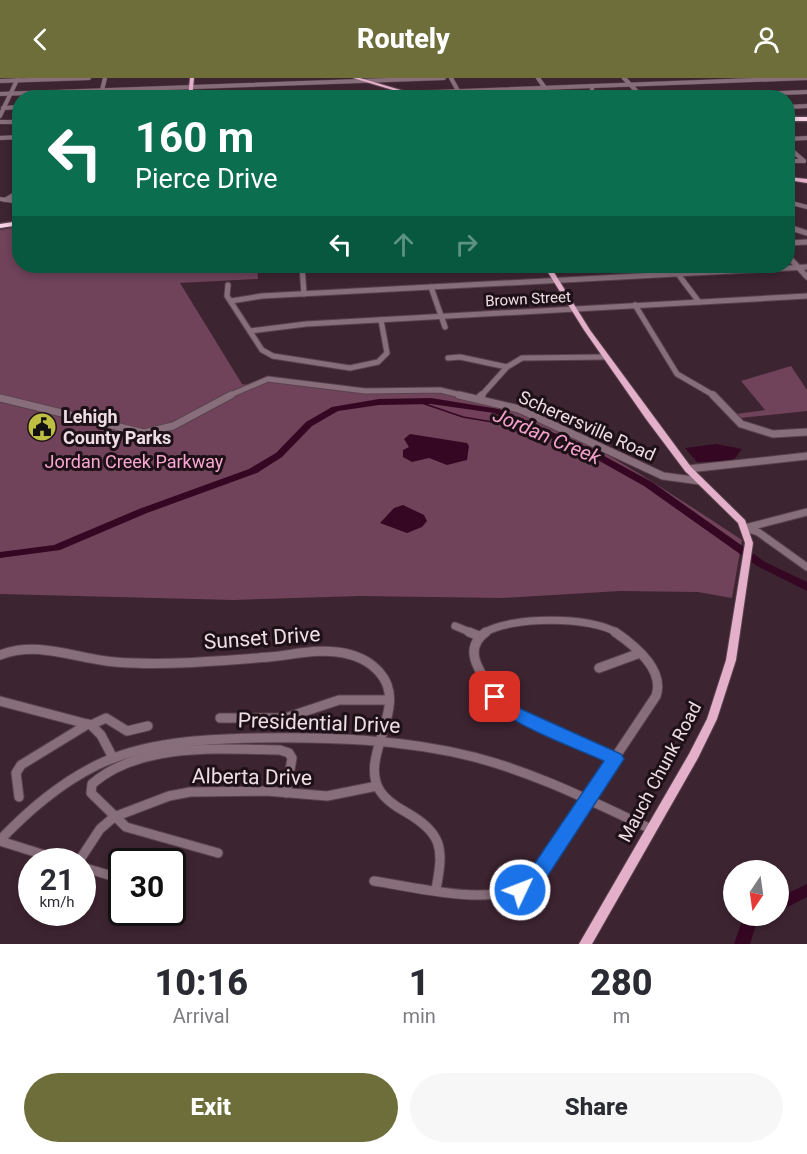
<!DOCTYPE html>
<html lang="en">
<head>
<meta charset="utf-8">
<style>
	body { margin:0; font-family:Roboto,sans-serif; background:#f7f7f7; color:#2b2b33; height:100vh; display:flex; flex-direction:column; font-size:22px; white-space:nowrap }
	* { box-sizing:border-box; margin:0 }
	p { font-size:20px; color:#7c7c81 }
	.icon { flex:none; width:33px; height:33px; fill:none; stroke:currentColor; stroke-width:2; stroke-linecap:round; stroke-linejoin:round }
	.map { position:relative; height:866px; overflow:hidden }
	.panel { display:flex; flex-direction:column; background:#fff; flex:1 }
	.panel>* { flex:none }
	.guide { position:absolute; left:12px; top:12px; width:783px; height:183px; border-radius:24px; box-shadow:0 3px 9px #0003; background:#0b6e4f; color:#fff; overflow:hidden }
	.needle { width:39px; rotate:193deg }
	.fabs { position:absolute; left:723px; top:782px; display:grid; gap:12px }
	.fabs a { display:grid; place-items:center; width:66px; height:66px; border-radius:50%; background:#fff; box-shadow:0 3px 9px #0003; font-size:30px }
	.speed { position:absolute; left:18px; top:770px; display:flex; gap:12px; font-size:30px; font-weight:700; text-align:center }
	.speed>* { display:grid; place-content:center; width:78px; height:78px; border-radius:50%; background:#fff; box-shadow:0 3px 9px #0003; line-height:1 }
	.speed small { font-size:15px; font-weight:400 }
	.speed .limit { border:3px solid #111; border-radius:9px; background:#fff; color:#111 }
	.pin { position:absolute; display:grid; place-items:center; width:51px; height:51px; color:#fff; margin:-26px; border-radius:12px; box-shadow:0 3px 9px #0006 }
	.me { position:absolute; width:66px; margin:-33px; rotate:47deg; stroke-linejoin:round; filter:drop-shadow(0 0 4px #0008) }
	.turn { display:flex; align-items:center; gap:21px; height:126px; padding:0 24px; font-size:27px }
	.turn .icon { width:78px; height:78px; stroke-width:2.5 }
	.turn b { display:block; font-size:42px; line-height:51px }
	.lanes { display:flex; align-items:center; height:57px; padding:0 24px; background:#0003; justify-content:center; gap:30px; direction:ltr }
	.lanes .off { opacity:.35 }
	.eta { display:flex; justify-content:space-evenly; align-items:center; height:102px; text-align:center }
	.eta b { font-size:36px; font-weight:800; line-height:42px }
	.cta { display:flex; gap:12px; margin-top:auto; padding:12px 24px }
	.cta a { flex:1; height:69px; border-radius:36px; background:#6d6e3a; color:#fff; font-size:24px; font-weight:800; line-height:69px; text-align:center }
	.cta a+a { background:#f7f7f7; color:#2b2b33 }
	header { display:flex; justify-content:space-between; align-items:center; height:78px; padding:0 24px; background:#6d6e3a; color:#fff; font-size:27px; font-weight:800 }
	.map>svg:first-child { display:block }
	.green { fill:#70435b }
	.forest { fill:#733f5b }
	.water { fill:#350723 }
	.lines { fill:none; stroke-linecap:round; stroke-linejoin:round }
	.stream { stroke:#350723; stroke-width:1.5 }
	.river { fill:#350723; fill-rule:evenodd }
	.minor-far3-casing { stroke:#59424e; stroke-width:5 }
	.minor-far2-casing { stroke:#59424e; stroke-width:7 }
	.minor-far1-casing { stroke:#59424e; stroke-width:9 }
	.minor-casing { stroke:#59424e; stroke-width:11 }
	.major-casing { stroke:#59424e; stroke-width:2 }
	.highway-casing { stroke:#59424e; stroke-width:3 }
	.minor-far3 { stroke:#886e7b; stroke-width:4 }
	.minor-far2 { stroke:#886e7b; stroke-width:5 }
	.minor-far1 { stroke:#886e7b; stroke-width:7 }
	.minor { stroke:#886e7b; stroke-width:9 }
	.major { fill:#e3afc9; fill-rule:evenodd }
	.highway { fill:#f7d1e4; fill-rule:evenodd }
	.route { fill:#1a73e8; stroke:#114b97; stroke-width:1.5 }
	.labels { text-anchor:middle; stroke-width:6; stroke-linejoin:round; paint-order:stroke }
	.far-street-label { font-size:15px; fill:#efdde5; stroke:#1d1117 }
	.poi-label { font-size:18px; font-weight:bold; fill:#efdde5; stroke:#1d1117; text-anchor:start }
	.street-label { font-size:18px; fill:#efdde5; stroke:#1d1117 }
	.park-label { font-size:18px; fill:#f9a6d0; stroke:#1d1117 }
	.water-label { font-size:20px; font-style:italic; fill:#f3a1cb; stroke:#1d1117 }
	.near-street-label { font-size:21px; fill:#efdde5; stroke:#1d1117 }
</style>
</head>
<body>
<header><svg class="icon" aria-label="back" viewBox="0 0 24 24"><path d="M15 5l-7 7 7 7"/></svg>Routely<svg class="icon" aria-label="person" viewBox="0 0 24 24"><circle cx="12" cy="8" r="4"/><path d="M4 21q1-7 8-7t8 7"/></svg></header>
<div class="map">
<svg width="807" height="866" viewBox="0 0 807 866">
	<rect width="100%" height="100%" fill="#3d2431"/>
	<g class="green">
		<path d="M19,149L20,188H257L258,201L180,205L242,306C254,309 261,302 273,303C295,304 318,311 341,313C374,316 408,309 441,314C554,332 648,401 742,462L732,520L698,514L620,513L502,520L360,518L234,522L0,516V152Z"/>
		<path d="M791,288L807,312V333L740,340L736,336L765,332L741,303Z"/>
	</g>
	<path class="forest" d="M434,329L477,333L497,341L465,340Z"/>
	<g class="water">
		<path d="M410,356L467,365L469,368L467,382L447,387L429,380L412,384L403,379V372L409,369L404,361Z"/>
		<path d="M716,366L742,371L733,383L697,384L685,370Z"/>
		<path d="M403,427L424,437L427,443L422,449L407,455L380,445L394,430Z"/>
	</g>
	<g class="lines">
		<path class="stream" d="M416,323L463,339L545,353"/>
		<g class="river">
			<path d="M431,320L499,331L593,372L652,404L765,484L807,504V513L757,488L644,408L587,376L494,335L431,326L379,327L338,333L312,348L282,379L257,395L147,435L60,472L0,480V474L54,467L139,431L249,391L276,375L306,344L332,329L379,321Z"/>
			<path d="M807,806V819L778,834V820Z"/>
			<path d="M744,837H765L762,842L757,844L750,866H734Z"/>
		</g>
		<g class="minor-far3-casing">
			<g id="minor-far3">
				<path d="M451,0L462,20"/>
				<path d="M538,0L552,20"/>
				<path d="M624,0L643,20"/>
				<path d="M0,3L89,0"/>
				<path d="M592,8V20"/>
				<path d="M0,16L444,0"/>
				<path d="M100,20L105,0"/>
				<path d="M277,20L807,0"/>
				<path d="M656,20L807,14"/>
				<path d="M788,29L807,28"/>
				<path d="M3,30L20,29"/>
				<path d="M0,38L18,0"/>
				<path d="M0,44H20"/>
				<path d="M0,60L20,59"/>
				<path d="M788,61L807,60"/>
				<path d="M788,69L804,83"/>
				<path d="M788,83H804"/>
				<path d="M0,121L20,124"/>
				<path d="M5,122L20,113"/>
				<path d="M788,124L807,129"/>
			</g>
		</g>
		<g class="minor-far2-casing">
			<g id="minor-far2">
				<path d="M788,149L807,155"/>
				<path d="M788,165L807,164"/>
				<path d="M788,178L807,199"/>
				<path d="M302,188L304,216"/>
				<path d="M672,188L699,224"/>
				<path d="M228,207L227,218L262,272L273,278L350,290L378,284L387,275L381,242"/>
				<path d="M431,209L445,249"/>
				<path d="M231,223L262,218L807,189"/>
				<path d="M635,227L677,296L715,318"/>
				<path d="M250,253L306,246L807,218"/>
				<path d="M448,280L460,279L507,289"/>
				<path d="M228,318L268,301L365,313L440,312L465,318"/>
				<path d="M481,318L507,289L522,280L606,279"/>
			</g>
		</g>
		<g class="minor-far1-casing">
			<g id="minor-far1">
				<path d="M459,317L519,331L663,398L700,403"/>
				<path d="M713,317L741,346L773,356L807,354"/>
				<path d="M0,320L144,355L173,348L231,317"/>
				<path d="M479,320L482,317"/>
				<path d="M688,391L807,378"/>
				<path d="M745,450L758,454L807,489"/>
				<path d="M745,450L807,434"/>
				<path d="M455,548L472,555"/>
				<path d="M484,555C510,538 592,538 617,555"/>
			</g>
		</g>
		<g class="minor-casing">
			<g id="minor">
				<path d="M469,554L479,558"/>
				<path d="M486,554C473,563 471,575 478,589C503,646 562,657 614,681"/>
				<path d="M0,577C40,562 75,581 115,584C165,588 219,583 269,579C292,577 314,571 337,574C354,576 369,582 380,595C410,629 358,678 380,713C386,722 395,728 404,733C443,755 444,770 436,811"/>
				<path d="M599,590L640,575"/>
				<path d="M0,623L91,647L101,657L113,680"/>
				<path d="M220,640H285L339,622H389"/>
				<path d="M91,647L106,640L127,653L148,648"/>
				<path d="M614,681L656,618C665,592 634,567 615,554"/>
				<path d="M19,719L16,695L21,687L88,646"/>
				<path d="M0,762C29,732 59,706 97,687C145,664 204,661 257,660C330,659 403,661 474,679C536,695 593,724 651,751"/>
				<path d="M0,763L64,783"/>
				<path d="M218,775L126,749L91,715L92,706C140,664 220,671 280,672L289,675L292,680L286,715"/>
				<path d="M79,783L100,751L114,739L169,718L190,714L266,713L327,718L377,708"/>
				<path d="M82,789L122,801"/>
				<path d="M374,803C417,809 507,835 538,796L614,681"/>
			</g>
		</g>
		<g class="major-casing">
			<g id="major">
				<path d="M190,0H194L192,20H188Z"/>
				<path d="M353,0H360L428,20H419Z"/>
				<path d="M788,99L807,101V105L788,102Z"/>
				<path d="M544,188H550L590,252L691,389L745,442L753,465L736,582L717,641L698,680L592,866H579L689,676L707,641L726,582L745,465L738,445L685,393L646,341L584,252Z"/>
			</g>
		</g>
		<g class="highway-casing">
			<g id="highway">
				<rect x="788" y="39" width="19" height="4"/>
				<path d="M20,143V147L0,150V146Z"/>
			</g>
		</g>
		<use href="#minor-far3" class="minor-far3"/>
		<use href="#minor-far2" class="minor-far2"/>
		<use href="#minor-far1" class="minor-far1"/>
		<use href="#minor" class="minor"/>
		<use href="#major" class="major"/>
		<use href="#highway" class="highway"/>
	</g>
	<path class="route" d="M495,613L523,632L621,676L624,681L543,805L520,820L513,818L510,812L513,806L529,794L604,683C576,670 501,644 487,619L489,614Z"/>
	<defs>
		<g id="civic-disc" transform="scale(1.5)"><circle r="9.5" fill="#bebf42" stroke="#1d1117"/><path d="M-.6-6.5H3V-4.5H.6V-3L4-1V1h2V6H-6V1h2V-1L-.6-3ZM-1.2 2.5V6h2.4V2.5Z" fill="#111"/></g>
	</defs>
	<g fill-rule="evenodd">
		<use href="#civic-disc" x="42" y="349"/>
	</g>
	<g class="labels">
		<g class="far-street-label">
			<text transform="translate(528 221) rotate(-3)" y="5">Brown Street</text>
		</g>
		<g class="poi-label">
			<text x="63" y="345">Lehigh<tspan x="63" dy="21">County Parks</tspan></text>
		</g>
		<g class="street-label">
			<text transform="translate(587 348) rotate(24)" y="6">Scherersville Road</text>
			<text transform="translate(660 694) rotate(-62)" y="6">Mauch Chunk Road</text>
		</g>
		<g class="park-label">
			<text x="134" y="390">Jordan Creek Parkway</text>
		</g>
		<g class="water-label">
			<text transform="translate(547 358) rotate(23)" y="7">Jordan Creek</text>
		</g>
		<g class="near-street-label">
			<text transform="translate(262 560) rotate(-4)" y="7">Sunset Drive</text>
			<text transform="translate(319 645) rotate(2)" y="7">Presidential Drive</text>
			<text transform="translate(252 699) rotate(1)" y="7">Alberta Drive</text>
		</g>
	</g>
</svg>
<div class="fabs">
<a><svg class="needle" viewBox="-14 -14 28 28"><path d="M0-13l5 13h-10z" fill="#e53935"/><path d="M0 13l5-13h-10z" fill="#7c7c81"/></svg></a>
</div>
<div class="speed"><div>21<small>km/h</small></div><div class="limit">30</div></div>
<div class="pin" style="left:495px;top:619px;background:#d93025"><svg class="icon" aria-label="arrive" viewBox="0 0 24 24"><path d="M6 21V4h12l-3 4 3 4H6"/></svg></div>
<svg class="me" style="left:520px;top:812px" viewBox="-20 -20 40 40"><circle r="17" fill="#1a73e8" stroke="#fff" stroke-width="3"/><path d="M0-11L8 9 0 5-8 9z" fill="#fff"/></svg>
<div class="guide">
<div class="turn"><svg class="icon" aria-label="left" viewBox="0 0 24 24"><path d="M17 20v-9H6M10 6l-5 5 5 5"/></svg><div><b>160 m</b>Pierce Drive</div></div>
<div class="lanes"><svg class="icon" aria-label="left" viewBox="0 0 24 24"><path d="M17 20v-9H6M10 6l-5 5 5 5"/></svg><svg class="icon off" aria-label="ahead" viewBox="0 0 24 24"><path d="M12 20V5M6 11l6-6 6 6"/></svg><svg class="icon off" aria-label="right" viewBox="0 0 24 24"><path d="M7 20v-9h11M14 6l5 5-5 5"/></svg></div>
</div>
</div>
<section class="panel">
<div class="eta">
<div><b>10:16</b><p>Arrival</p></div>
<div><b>1</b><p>min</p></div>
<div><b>280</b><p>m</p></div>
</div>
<div class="cta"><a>Exit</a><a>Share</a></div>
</section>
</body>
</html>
